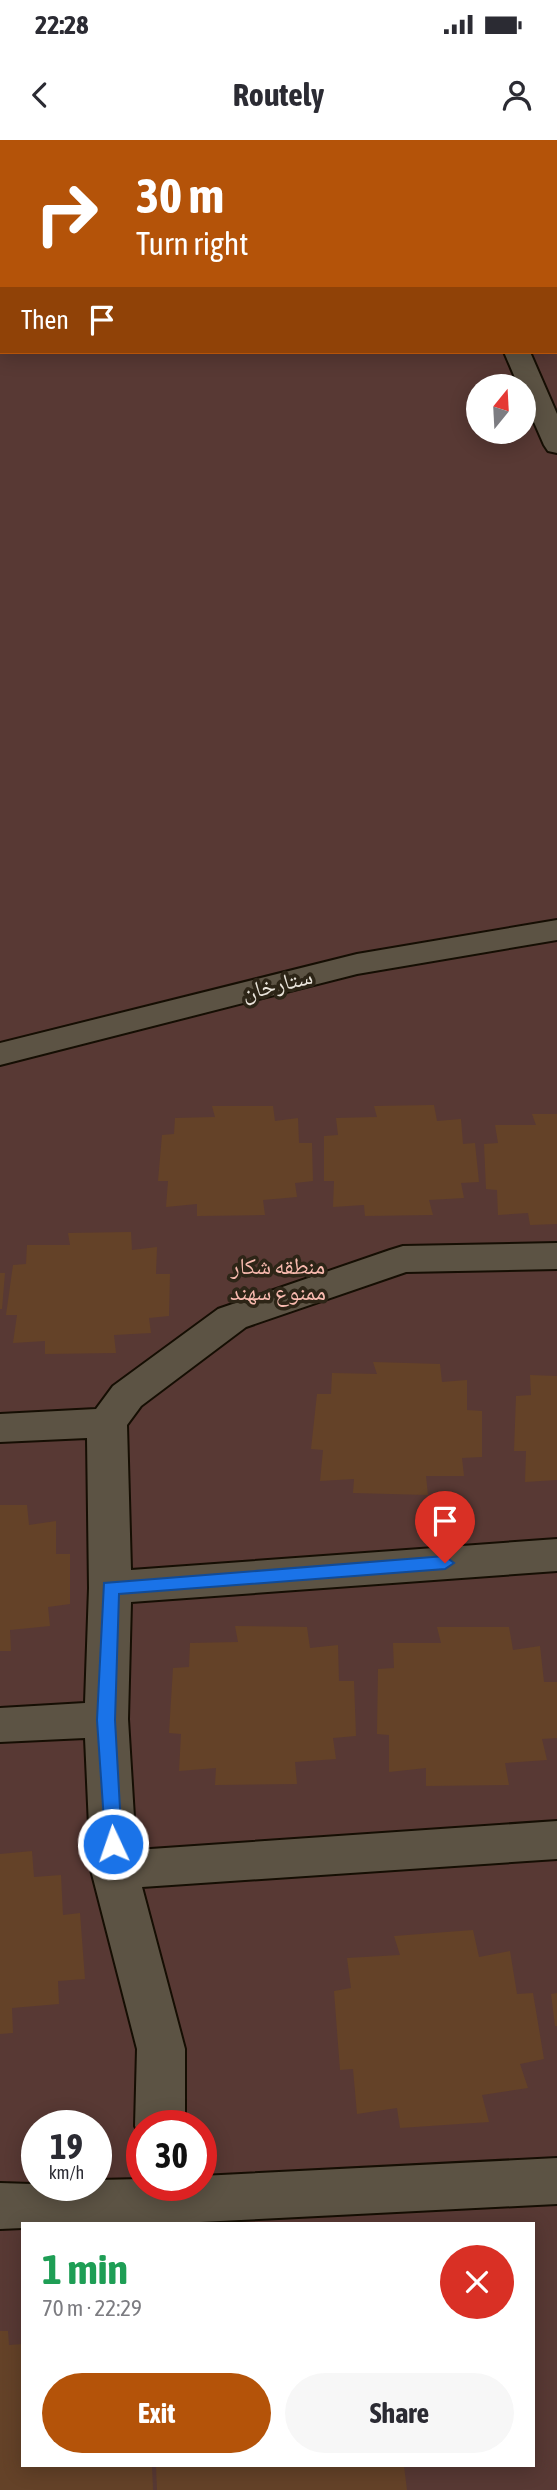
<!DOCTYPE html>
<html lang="en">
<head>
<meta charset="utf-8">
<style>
	body { margin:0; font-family:"Asap Condensed","Noto Naskh Arabic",sans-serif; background:#f7f7f7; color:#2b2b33; height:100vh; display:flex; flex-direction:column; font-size:26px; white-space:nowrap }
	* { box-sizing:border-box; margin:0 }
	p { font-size:23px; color:#7c7c81 }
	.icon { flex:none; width:38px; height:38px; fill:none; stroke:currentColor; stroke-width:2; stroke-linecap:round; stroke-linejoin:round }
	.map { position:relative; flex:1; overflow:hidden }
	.side { position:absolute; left:21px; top:2082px; width:514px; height:245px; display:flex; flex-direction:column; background:#fff; border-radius:0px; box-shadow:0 4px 18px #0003 }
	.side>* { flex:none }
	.banner { position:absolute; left:0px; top:0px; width:558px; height:214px; box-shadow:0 4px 18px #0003; background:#b45309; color:#fff; overflow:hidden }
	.needle { width:46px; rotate:18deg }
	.fabs { position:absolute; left:466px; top:234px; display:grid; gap:14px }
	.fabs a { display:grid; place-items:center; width:70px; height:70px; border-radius:50%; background:#fff; box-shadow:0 4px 18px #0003; font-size:35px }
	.speed { position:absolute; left:21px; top:1970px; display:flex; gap:14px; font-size:35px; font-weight:700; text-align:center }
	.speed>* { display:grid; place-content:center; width:91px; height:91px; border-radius:50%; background:#fff; box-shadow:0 4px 18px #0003; line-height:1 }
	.speed small { font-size:18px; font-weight:400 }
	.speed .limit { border:10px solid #d22; background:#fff; color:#111 }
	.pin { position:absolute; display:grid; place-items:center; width:60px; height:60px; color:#fff; margin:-72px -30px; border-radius:50% 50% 50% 0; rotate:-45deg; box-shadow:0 0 7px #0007 }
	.pin .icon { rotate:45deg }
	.me { position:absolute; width:77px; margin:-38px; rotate:357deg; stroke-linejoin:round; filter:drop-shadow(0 0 5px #0008) }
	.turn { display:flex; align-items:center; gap:24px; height:147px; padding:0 21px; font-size:32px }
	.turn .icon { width:91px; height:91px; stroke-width:2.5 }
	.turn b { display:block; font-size:49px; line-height:60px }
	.then { display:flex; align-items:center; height:66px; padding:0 21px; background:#0003; gap:14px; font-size:26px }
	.round { display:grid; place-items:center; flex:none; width:74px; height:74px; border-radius:37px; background:#f7f7f7 }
	.overview { display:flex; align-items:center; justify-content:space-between; height:119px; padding:0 21px }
	h1 { font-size:42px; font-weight:700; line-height:52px; color:#1e9e55 }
	.action { display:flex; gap:14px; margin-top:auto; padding:14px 21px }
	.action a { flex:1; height:80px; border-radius:42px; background:#b45309; color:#fff; font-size:28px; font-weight:700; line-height:80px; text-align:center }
	.action a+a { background:#f7f7f7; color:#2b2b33 }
	.status { display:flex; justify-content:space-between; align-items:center; height:49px; padding:0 35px; background:#fff; direction:ltr }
	.status svg { height:19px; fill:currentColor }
	header { display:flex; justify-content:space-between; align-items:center; height:91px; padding:0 21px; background:#fff; font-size:32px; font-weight:700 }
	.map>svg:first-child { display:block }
	.green { fill:#583934; fill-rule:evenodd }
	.building { fill:#644228 }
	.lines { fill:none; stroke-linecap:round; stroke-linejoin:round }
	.minor-casing { stroke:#150e03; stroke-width:4 }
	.tertiary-casing { stroke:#150e03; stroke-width:4 }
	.minor { fill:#5c5344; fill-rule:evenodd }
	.tertiary { fill:#5c5344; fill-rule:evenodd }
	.route { fill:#1a73e8; stroke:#114b97; stroke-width:2 }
	.labels { text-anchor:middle; stroke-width:7; stroke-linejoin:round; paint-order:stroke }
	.street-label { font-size:23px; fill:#e9e4db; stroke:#2d2517 }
	.park-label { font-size:23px; fill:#f8baaf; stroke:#2d2517 }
</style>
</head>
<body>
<div class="status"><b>22:28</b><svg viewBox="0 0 49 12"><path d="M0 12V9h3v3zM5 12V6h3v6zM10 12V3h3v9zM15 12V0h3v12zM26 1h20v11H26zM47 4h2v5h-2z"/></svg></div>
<header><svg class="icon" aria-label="back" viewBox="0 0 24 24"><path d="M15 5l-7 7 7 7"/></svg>Routely<svg class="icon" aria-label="person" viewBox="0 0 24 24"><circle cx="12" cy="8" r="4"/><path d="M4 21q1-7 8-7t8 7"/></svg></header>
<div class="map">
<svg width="557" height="2350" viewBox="0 0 557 2350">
	<rect width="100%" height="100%" fill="#2d2517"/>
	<path class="green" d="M0,0H557V2350H0ZM2,2H556V212H2ZM478,247H523V292H478ZM37,1986H96V2046H37ZM142,1986H201V2046H142ZM23,2084H534V2326H23Z"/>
	<g class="building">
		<path d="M434,965L437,981L461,979L463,1004L475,1003L479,1042L461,1043L464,1058L429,1060L433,1075L365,1076L364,1065L333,1067L334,1041H324V996L338,995L336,978L377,977L374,966Z"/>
		<path d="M212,966H273L275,981L298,978L299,1003H312L313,1041L295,1043L297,1057L263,1060L265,1075L197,1076V1064L166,1067L168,1041H158L162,995L174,994L175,978L215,977Z"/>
		<path d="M532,974H557V1084L530,1085L528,1073L498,1075L497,1050L486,1049L484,1004L498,1003L495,985H536Z"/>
		<path d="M131,1092L132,1110L157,1107L156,1134H170L169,1176L149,1178L151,1193L114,1195L116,1213L45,1214V1201L13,1203L17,1175H6L13,1125L26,1124L27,1105H70L68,1093Z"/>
		<path d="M0,1133H5L2,1169H0Z"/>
		<path d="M373,1222L440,1224L442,1242L467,1240V1270L482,1271V1317L462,1318L464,1336H426L428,1355L353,1353L354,1339L320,1341L323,1310L311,1309L317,1254H331L332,1233L377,1234Z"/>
		<path d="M530,1235L557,1236V1340L525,1342L526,1311H514L516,1256L531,1255Z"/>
		<path d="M0,1365H27L29,1385L56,1381V1414H70V1464L48,1467L50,1486L10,1490L11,1511H0Z"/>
		<path d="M235,1486L307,1487L310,1508L338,1505L339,1541H354L356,1596L333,1598L336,1619L295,1622L297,1644L215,1645L216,1628L179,1631L181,1594L169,1593L173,1528L189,1527L190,1503L238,1502Z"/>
		<path d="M437,1487H509L513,1510L540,1506L544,1542H557V1598L542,1599L547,1620L505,1623L509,1645L426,1646V1628L389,1632V1595L377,1594L378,1529L394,1528L393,1503H441Z"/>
		<path d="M32,1711L34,1737L61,1735L63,1775L80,1773L85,1839L58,1841L59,1864L12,1868L13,1893L0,1894V1714Z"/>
		<path d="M473,1790L479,1817L510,1811L517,1854L533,1853L544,1919L520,1924L528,1948L482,1955L489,1982L400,1988L397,1968L357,1974L353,1929L340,1930L334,1851L351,1848L347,1818L400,1815L394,1796Z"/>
		<path d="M557,1853V1886H555L551,1854Z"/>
		<path d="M0,2191H8L9,2205L23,2204V2326H152L153,2350H0Z"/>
		<path d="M156,2326H404L407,2350H157Z"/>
	</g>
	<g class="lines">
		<g class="minor-casing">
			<g id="minor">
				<path d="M415,0H437L438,2H415Z"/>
				<path d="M504,212H530L557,274V313L548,311L544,305L523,257V247H519Z"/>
				<path d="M557,1103V1129L406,1132L246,1187L141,1266L127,1285L131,1430L557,1399V1431L131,1462L128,1579L136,1710L557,1681V1719L142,1747L185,1909V1986H142V2000L135,1986L137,1909L91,1730L85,1598L0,1602V1568L85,1563L89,1448L87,1298L0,1302V1274L96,1269L113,1246L218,1169L390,1110L403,1106Z"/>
				<path d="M557,2018V2064L160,2084H23V2088L0,2089V2043L96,2046V2040L142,2039V2046H201V2036Z"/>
			</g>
		</g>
		<g class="tertiary-casing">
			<path id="tertiary" d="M557,780V800L357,834L0,925V903L357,814Z"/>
		</g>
		<use href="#minor" class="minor"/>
		<use href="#tertiary" class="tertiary"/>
	</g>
	<path class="route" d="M445,1416L454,1423L445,1429L119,1454L115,1580L122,1704L119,1710H106L97,1580L104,1443Z"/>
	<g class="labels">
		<g class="street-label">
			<text transform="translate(277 844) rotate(-14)" y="8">ستارخان</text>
		</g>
		<g class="park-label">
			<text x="278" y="1134">منطقه شکار<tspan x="278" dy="26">ممنوع سهند</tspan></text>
		</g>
	</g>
</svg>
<div class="fabs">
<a><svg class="needle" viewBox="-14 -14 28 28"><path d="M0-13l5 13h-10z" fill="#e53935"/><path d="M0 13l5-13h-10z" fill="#7c7c81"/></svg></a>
</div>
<div class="speed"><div>19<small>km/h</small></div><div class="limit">30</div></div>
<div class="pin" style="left:445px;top:1423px;background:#d93025"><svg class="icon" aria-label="arrive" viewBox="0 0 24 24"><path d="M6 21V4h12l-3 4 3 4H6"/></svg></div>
<svg class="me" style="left:113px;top:1704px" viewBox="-20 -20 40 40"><circle r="17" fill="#1a73e8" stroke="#fff" stroke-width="3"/><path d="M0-11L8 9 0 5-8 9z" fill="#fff"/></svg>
<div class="banner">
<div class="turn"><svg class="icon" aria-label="right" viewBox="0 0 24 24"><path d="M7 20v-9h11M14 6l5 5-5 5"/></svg><div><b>30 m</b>Turn right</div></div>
<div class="then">Then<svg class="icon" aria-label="arrive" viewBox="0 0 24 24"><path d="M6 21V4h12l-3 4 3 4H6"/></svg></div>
</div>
<section class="side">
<div class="overview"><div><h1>1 min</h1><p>70 m · 22:29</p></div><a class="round" style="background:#d93025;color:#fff"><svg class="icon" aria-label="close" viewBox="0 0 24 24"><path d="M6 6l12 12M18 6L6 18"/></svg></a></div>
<div class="action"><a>Exit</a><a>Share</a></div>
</section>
</div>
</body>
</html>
